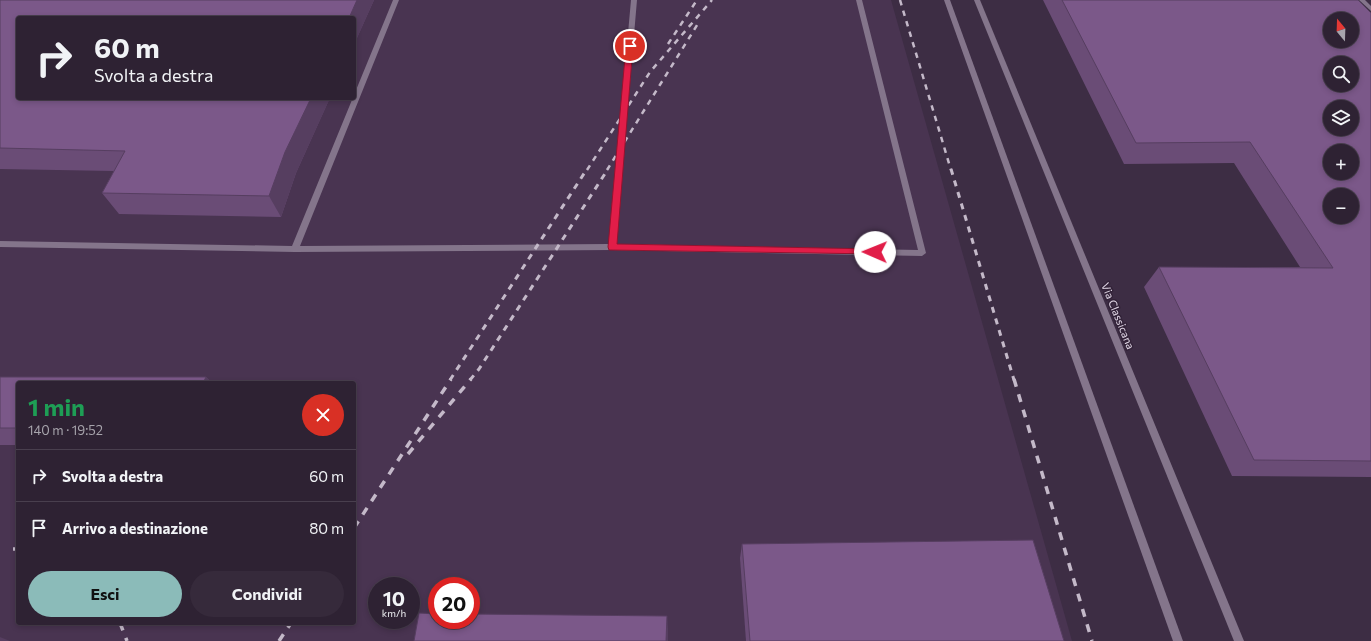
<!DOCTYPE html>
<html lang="it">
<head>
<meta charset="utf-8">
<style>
	body { margin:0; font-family:Commissioner,sans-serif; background:#362a3b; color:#f1f3f6; height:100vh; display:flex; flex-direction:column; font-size:15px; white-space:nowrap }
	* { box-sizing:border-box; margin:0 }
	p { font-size:13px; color:#a7a4ac }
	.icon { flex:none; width:22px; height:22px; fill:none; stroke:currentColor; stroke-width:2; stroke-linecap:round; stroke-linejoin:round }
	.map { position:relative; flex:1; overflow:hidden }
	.drawer { position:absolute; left:16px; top:381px; width:340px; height:244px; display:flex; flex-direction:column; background:#2e2233; border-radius:4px; box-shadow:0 2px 6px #0003,0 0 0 1px #493f4e }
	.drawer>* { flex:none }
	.top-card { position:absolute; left:16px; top:16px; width:340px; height:84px; border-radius:4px; box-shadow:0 2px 6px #0003,0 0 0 1px #493f4e; background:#2e2233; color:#f1f3f6; overflow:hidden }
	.needle { width:26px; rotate:341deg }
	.buttons { position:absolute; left:1323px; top:12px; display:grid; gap:8px }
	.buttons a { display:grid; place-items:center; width:36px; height:36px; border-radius:50%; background:#2e2233; box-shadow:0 2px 6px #0003,0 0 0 1px #493f4e; font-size:20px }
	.speed { position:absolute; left:368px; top:577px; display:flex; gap:8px; font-size:20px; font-weight:700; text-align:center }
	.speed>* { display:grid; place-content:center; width:52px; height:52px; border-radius:50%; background:#2e2233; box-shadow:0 2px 6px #0003,0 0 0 1px #493f4e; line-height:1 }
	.speed small { font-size:10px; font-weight:400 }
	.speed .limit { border:6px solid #d22; background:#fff; color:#111 }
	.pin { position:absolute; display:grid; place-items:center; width:34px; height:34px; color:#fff; margin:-17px; border:2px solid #fff; border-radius:50%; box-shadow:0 1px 4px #0007 }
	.me { position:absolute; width:44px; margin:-22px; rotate:271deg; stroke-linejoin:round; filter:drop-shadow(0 0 3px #0008) }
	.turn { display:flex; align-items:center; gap:14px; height:84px; padding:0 12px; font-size:18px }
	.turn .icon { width:52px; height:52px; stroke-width:2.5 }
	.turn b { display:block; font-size:28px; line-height:34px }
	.round { display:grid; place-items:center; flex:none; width:42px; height:42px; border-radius:21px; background:#362a3b }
	.overview { display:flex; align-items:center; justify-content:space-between; height:68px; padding:0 12px }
	h1 { font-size:24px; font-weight:700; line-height:30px; color:#1e9e55 }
	.action { display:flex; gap:8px; margin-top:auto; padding:8px 12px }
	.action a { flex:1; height:46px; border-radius:24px; background:#8bbbb9; color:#111; font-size:16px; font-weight:700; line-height:46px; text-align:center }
	.action a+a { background:#362a3b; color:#f1f3f6 }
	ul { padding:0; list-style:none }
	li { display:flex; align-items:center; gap:12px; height:52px; padding:0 12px; border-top:1px solid #493f4e }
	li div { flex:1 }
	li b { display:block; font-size:15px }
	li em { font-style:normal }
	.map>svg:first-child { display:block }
	.built { fill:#493451; fill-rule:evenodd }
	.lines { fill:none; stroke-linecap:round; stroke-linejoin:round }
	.service { fill:#84758b; fill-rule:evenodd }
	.minor { fill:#84758b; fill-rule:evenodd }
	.tertiary { fill:#84758b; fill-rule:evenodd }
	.rail-far2 { stroke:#c4b9c9; stroke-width:2.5; stroke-dasharray:5.5 5.5; stroke-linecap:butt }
	.rail-far1 { stroke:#c4b9c9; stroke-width:3; stroke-dasharray:6 6; stroke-linecap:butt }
	.rail { stroke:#c4b9c9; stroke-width:3.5; stroke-dasharray:8 8; stroke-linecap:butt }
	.wall { fill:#6a4c76 }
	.shaded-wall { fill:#563e60 }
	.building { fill:#7b5889; stroke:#563e60; fill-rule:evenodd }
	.route { fill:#e11d48; stroke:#92132f }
	.labels { text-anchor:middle; stroke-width:3; stroke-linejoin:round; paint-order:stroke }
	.street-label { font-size:11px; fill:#e2d8e7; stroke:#332339 }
</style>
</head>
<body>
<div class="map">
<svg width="1371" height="641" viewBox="0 0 1371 641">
	<rect width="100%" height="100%" fill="#3d2d44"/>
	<path class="built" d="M0,0H891L1072,641H0ZM18,18H354V98H18ZM18,383H354V623H18ZM377,586H411V620H377ZM437,586H471V620H437Z"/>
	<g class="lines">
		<path class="service" d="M393,0H399L300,246L609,244L631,0H637L616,244L918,250L856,0H862L926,253L922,256L612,250L295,252L0,247V241L292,246Z"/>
		<path class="minor" d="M1359,0H1365L1371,6V11Z"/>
		<g class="tertiary">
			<path d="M944,0H950L1183,641H1173Z"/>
			<path d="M974,0H980L1244,641H1234Z"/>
		</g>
		<g class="rail-far2">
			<path d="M900,0L951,170"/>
			<path d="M668,44L697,0"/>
			<path d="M587,170L650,72L712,0"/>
			<path d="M607,170L699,22"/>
		</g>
		<g class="rail-far1">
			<path d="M951,169L1014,380"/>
			<path d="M450,380L587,169"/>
			<path d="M470,380L479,369L608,169"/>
		</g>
		<g class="rail">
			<path d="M1014,379L1092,641"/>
			<path d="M408,454L471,379"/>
			<path d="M354,528L451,379"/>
			<path d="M13,549H18"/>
			<path d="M120,623L127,641"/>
			<path d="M279,641L291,623"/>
		</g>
	</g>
	<g class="wall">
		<path d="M0,0H374L296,173L281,217L119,214L102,193L114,171L0,169Z"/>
		<path d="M1043,0H1358L1371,13V477L1232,476L1144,287L1159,267H1300L1234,163L1124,164Z"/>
		<path d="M0,377H206L212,383H18V445H0Z"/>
		<path d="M742,544L1064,641H746L740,558Z"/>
	</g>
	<g class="shaded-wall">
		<path d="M357,0H374L354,45V18H349Z"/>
		<path d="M311,98H330L296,173L281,217L269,196L285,152Z"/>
		<path d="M206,377L212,383H203Z"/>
		<path d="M667,616L668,628V641H666Z"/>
		<path d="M0,637L10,641H0Z"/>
	</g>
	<g class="building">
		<path d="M0,0H357L349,18H18V98H311L285,152L269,196L102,193L125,151L0,148Z"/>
		<path d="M1062,0H1358L1371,13V461L1254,460L1159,267L1333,268L1250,142L1136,143ZM1330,19H1352V41H1330ZM1330,63H1352V85H1330ZM1330,107H1352V129H1330ZM1330,151H1352V173H1330ZM1330,195H1352V217H1330Z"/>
		<path d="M0,377H206L203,383H18V428H0Z"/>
		<path d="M1033,540L1064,641H750L742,544Z"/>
		<path d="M419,613L437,614V620H471V614L667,616L666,641H414Z"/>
	</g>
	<path class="route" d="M630,44L633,46L617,244L875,249L878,250L879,252L878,254L609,250L608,247L626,46Z"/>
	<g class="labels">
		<g class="street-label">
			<text transform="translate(1118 316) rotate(68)" y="4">Via Classicana</text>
		</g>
	</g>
</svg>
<div class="buttons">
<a><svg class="needle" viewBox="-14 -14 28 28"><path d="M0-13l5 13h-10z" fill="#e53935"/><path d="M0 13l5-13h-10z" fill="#a7a4ac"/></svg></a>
<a><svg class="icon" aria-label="search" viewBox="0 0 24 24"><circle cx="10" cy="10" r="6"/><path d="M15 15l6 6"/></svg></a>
<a><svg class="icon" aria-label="layers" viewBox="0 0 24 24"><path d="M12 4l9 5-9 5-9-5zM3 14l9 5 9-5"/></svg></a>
<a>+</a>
<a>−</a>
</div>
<div class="speed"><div>10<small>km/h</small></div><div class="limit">20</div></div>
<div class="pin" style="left:630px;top:46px;background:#d93025"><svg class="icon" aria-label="arrive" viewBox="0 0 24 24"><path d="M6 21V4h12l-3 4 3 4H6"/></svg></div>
<svg class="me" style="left:875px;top:252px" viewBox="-20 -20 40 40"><circle r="19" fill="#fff"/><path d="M0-13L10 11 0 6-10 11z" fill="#e11d48"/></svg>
<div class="top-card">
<div class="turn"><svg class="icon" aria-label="right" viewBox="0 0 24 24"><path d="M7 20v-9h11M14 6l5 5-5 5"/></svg><div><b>60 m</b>Svolta a destra</div></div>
</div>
<section class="drawer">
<div class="overview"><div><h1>1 min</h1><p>140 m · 19:52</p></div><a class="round" style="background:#d93025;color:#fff"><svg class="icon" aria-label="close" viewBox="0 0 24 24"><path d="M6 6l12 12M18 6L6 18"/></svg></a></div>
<ul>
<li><svg class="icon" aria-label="right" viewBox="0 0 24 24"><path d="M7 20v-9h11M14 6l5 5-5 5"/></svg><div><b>Svolta a destra</b></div><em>60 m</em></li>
<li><svg class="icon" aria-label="arrive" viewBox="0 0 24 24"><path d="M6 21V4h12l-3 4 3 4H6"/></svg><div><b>Arrivo a destinazione</b></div><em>80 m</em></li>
</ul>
<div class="action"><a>Esci</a><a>Condividi</a></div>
</section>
</div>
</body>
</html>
